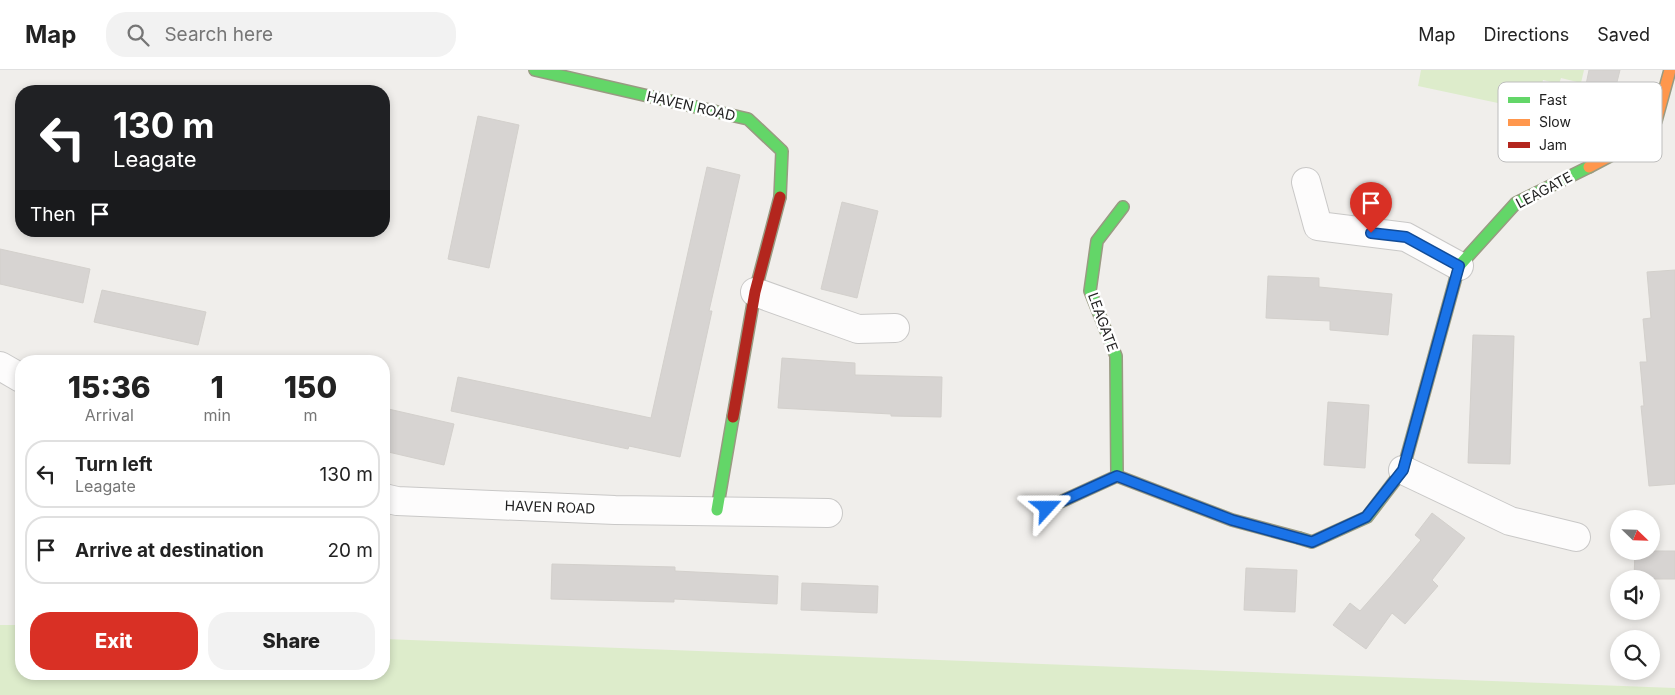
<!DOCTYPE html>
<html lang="en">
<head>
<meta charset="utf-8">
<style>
	body { margin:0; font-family:Inter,sans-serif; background:#f2f2f2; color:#222; height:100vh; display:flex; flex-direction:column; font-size:19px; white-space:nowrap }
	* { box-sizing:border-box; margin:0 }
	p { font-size:16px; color:#767676 }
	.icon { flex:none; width:28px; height:28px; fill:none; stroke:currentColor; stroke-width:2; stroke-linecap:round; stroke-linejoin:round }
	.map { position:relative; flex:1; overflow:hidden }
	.drawer { position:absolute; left:15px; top:285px; width:375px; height:325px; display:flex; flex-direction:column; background:#fff; border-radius:20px; box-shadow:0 2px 8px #0003 }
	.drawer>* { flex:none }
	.guide { position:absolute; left:15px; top:15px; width:375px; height:152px; border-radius:20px; box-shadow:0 2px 8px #0003; background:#202124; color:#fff; overflow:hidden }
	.needle { width:32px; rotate:113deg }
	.tools { position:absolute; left:1610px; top:440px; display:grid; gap:10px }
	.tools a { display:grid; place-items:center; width:50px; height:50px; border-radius:50%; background:#fff; box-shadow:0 2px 8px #0003; font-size:25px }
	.pin { position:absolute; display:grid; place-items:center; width:42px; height:42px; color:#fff; margin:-51px -21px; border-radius:50% 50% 50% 0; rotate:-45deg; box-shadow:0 0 5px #0007 }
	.pin .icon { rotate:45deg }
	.me { position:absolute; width:55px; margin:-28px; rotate:66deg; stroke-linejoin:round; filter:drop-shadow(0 0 4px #0008) }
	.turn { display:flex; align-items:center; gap:18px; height:105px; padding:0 15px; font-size:22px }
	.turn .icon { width:65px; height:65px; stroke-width:2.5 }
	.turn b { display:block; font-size:35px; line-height:42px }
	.then { display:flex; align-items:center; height:48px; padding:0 15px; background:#0003; gap:10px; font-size:19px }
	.eta { display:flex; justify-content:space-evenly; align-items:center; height:85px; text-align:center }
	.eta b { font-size:30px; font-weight:800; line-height:35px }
	.primary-button { display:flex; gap:10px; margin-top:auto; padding:10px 15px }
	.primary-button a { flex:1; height:58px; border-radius:20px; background:#d93025; color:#fff; font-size:20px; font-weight:800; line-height:58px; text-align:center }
	.primary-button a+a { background:#f2f2f2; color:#222 }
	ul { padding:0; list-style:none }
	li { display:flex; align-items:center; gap:15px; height:68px; margin:0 10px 8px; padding:0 5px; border:2px solid #e0e0e0; border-radius:20px }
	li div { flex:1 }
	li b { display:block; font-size:19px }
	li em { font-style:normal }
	header { display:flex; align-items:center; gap:30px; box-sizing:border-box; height:70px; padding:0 25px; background:#fff; border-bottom:1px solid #e0e0e0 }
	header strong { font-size:24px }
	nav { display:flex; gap:28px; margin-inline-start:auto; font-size:18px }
	.search { width:350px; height:45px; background:#f2f2f2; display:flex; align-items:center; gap:12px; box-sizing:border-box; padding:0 18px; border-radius:20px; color:#767676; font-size:19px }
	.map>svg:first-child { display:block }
	.grass { fill:#ddeccb }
	.building { fill:#d7d4d2; stroke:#d3d0cc }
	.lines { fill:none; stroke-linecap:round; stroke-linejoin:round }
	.street-casing { stroke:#c9c8c7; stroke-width:30 }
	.fast-casing { stroke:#999a82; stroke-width:14 }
	.slow-casing { stroke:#999a82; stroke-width:14 }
	.jam-casing { stroke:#999a82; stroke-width:14 }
	.street { stroke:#fdfcfc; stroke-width:28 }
	.fast { stroke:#63d668; stroke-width:11 }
	.slow { stroke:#ff974d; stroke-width:11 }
	.jam { stroke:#b3261e; stroke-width:11 }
	.route-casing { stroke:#114b97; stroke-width:12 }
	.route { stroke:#1a73e8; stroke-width:9 }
	.labels { text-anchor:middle; stroke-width:5; stroke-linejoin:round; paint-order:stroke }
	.street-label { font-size:14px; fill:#222; stroke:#fff }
	.key { fill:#fff; stroke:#bdbdbd; stroke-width:1 }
	.key-label { font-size:14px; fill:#222 }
</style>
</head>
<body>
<header>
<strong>Map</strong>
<div class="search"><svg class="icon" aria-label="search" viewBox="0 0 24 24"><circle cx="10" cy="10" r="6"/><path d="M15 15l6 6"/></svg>Search here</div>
<nav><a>Map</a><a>Directions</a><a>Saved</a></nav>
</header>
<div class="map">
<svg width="1675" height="625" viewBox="0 0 1675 625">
	<rect width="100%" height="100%" fill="#f0eeeb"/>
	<g class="grass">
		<path d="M1421,0H1584L1581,13L1561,8L1559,14L1543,10L1536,41L1418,16Z"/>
		<path d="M0,555H21V604H384V569L1675,618V625H0Z"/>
	</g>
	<g class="building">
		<path d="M1589,0H1620L1610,40L1582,34Z"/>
		<path d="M478,46L519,55L489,198L448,189Z"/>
		<path d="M707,97L740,105L709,241H712L680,387L629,376L628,379L451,341L458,307L651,348Z"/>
		<path d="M842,132L878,141L857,228L821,219Z"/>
		<path d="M0,179L90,199L83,233L0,214Z"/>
		<path d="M1675,200V414L1649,416L1641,336H1644L1640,292H1647L1643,249L1651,248L1647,202Z"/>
		<path d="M1268,206L1319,208V217L1392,224L1388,265L1330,260V251L1266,248Z"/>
		<path d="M102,220L206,242L198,275L94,252Z"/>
		<path d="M1473,265L1514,266L1510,394L1468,393Z"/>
		<path d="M782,288L855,293V305L942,307L941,347L891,346V344L778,338Z"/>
		<path d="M1328,332L1369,335L1365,398L1324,395Z"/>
		<path d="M384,338L454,354L444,395L384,381Z"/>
		<path d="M1432,443L1465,468L1432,510L1438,516L1405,554L1392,543L1366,579L1333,555L1350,533L1360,541L1390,507L1421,470L1415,465Z"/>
		<path d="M1635,481H1675V509H1634Z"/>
		<path d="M552,494L675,497V501L778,506L777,534L674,529V532L551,529Z"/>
		<path d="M1246,498L1297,500L1295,542L1244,540Z"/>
		<path d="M802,513L878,516L877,543L801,540Z"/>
	</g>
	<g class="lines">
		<g class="street-casing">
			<g id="street">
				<path d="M1306,112L1318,156L1406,167L1459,196"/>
				<path d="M755,222L858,259L895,258"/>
				<path d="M0,296L21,308"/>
				<path d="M1403,400L1510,451L1576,467"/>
				<path d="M384,428L397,431L615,440L828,443"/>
			</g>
		</g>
		<g class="fast-casing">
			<g id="fast">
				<path d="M535,0L748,49L782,81L780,127"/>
				<path d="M1117,406L1116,286L1090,221L1097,171L1123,137"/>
				<path d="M717,440L733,347"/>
				<path d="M1299,468L1312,472L1367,447L1403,400L1459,196L1516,133L1589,97"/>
			</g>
		</g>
		<g class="slow-casing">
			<g id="slow">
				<path d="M1589,97L1646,67L1656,51L1670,0"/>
				<path d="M1047,438L1117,406L1232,450L1299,468"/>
			</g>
		</g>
		<g class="jam-casing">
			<path id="jam" d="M733,347L755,222L780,127"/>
		</g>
		<use href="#street" class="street"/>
		<use href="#fast" class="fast"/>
		<use href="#slow" class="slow"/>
		<use href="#jam" class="jam"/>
	</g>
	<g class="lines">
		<g class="route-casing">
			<path id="route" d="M1047,438L1117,406L1232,450L1312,472L1366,447L1403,400L1459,196L1406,167L1371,163"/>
		</g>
		<use href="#route" class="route"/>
	</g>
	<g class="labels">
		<g class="street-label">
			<text transform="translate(691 36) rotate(13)" y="5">HAVEN ROAD</text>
			<text transform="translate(1544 120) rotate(-28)" y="5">LEAGATE</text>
			<text transform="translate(1103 252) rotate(70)" y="5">LEAGATE</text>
			<text transform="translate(550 437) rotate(2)" y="5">HAVEN ROAD</text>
		</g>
	</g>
	<rect x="1498" y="12" width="164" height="80" rx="8" class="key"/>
	<rect x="1508" y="27" width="22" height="6" fill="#63d668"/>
	<rect x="1508" y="49" width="22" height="7" fill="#ff974d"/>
	<rect x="1508" y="72" width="22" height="6" fill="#b3261e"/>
	<g class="key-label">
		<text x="1539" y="35">Fast</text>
		<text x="1539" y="57">Slow</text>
		<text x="1539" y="80">Jam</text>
	</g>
</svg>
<div class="tools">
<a><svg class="needle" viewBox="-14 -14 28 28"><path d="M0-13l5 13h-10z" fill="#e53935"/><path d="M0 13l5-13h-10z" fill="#767676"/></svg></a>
<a><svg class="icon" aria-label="sound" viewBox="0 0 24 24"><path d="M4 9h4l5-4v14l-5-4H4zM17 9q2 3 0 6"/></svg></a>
<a><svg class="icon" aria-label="search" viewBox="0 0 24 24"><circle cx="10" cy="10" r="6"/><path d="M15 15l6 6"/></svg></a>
</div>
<div class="pin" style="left:1371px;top:163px;background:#d93025"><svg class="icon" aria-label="arrive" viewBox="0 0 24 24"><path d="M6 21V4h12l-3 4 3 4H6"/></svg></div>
<svg class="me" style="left:1047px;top:438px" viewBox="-20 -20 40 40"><path d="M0-17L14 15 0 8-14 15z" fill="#1a73e8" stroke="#fff" stroke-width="4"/></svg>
<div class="guide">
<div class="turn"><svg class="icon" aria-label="left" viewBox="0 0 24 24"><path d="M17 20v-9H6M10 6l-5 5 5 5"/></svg><div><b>130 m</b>Leagate</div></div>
<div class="then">Then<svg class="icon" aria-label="arrive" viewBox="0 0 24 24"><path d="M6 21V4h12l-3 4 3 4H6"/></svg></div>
</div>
<section class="drawer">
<div class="eta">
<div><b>15:36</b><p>Arrival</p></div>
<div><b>1</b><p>min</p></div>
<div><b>150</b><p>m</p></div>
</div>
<ul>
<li><svg class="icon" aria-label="left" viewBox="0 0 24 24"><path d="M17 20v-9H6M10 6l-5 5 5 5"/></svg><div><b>Turn left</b><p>Leagate</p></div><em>130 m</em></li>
<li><svg class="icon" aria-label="arrive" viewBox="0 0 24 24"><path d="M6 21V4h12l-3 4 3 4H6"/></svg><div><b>Arrive at destination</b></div><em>20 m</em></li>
</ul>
<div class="primary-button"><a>Exit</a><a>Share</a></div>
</section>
</div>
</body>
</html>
